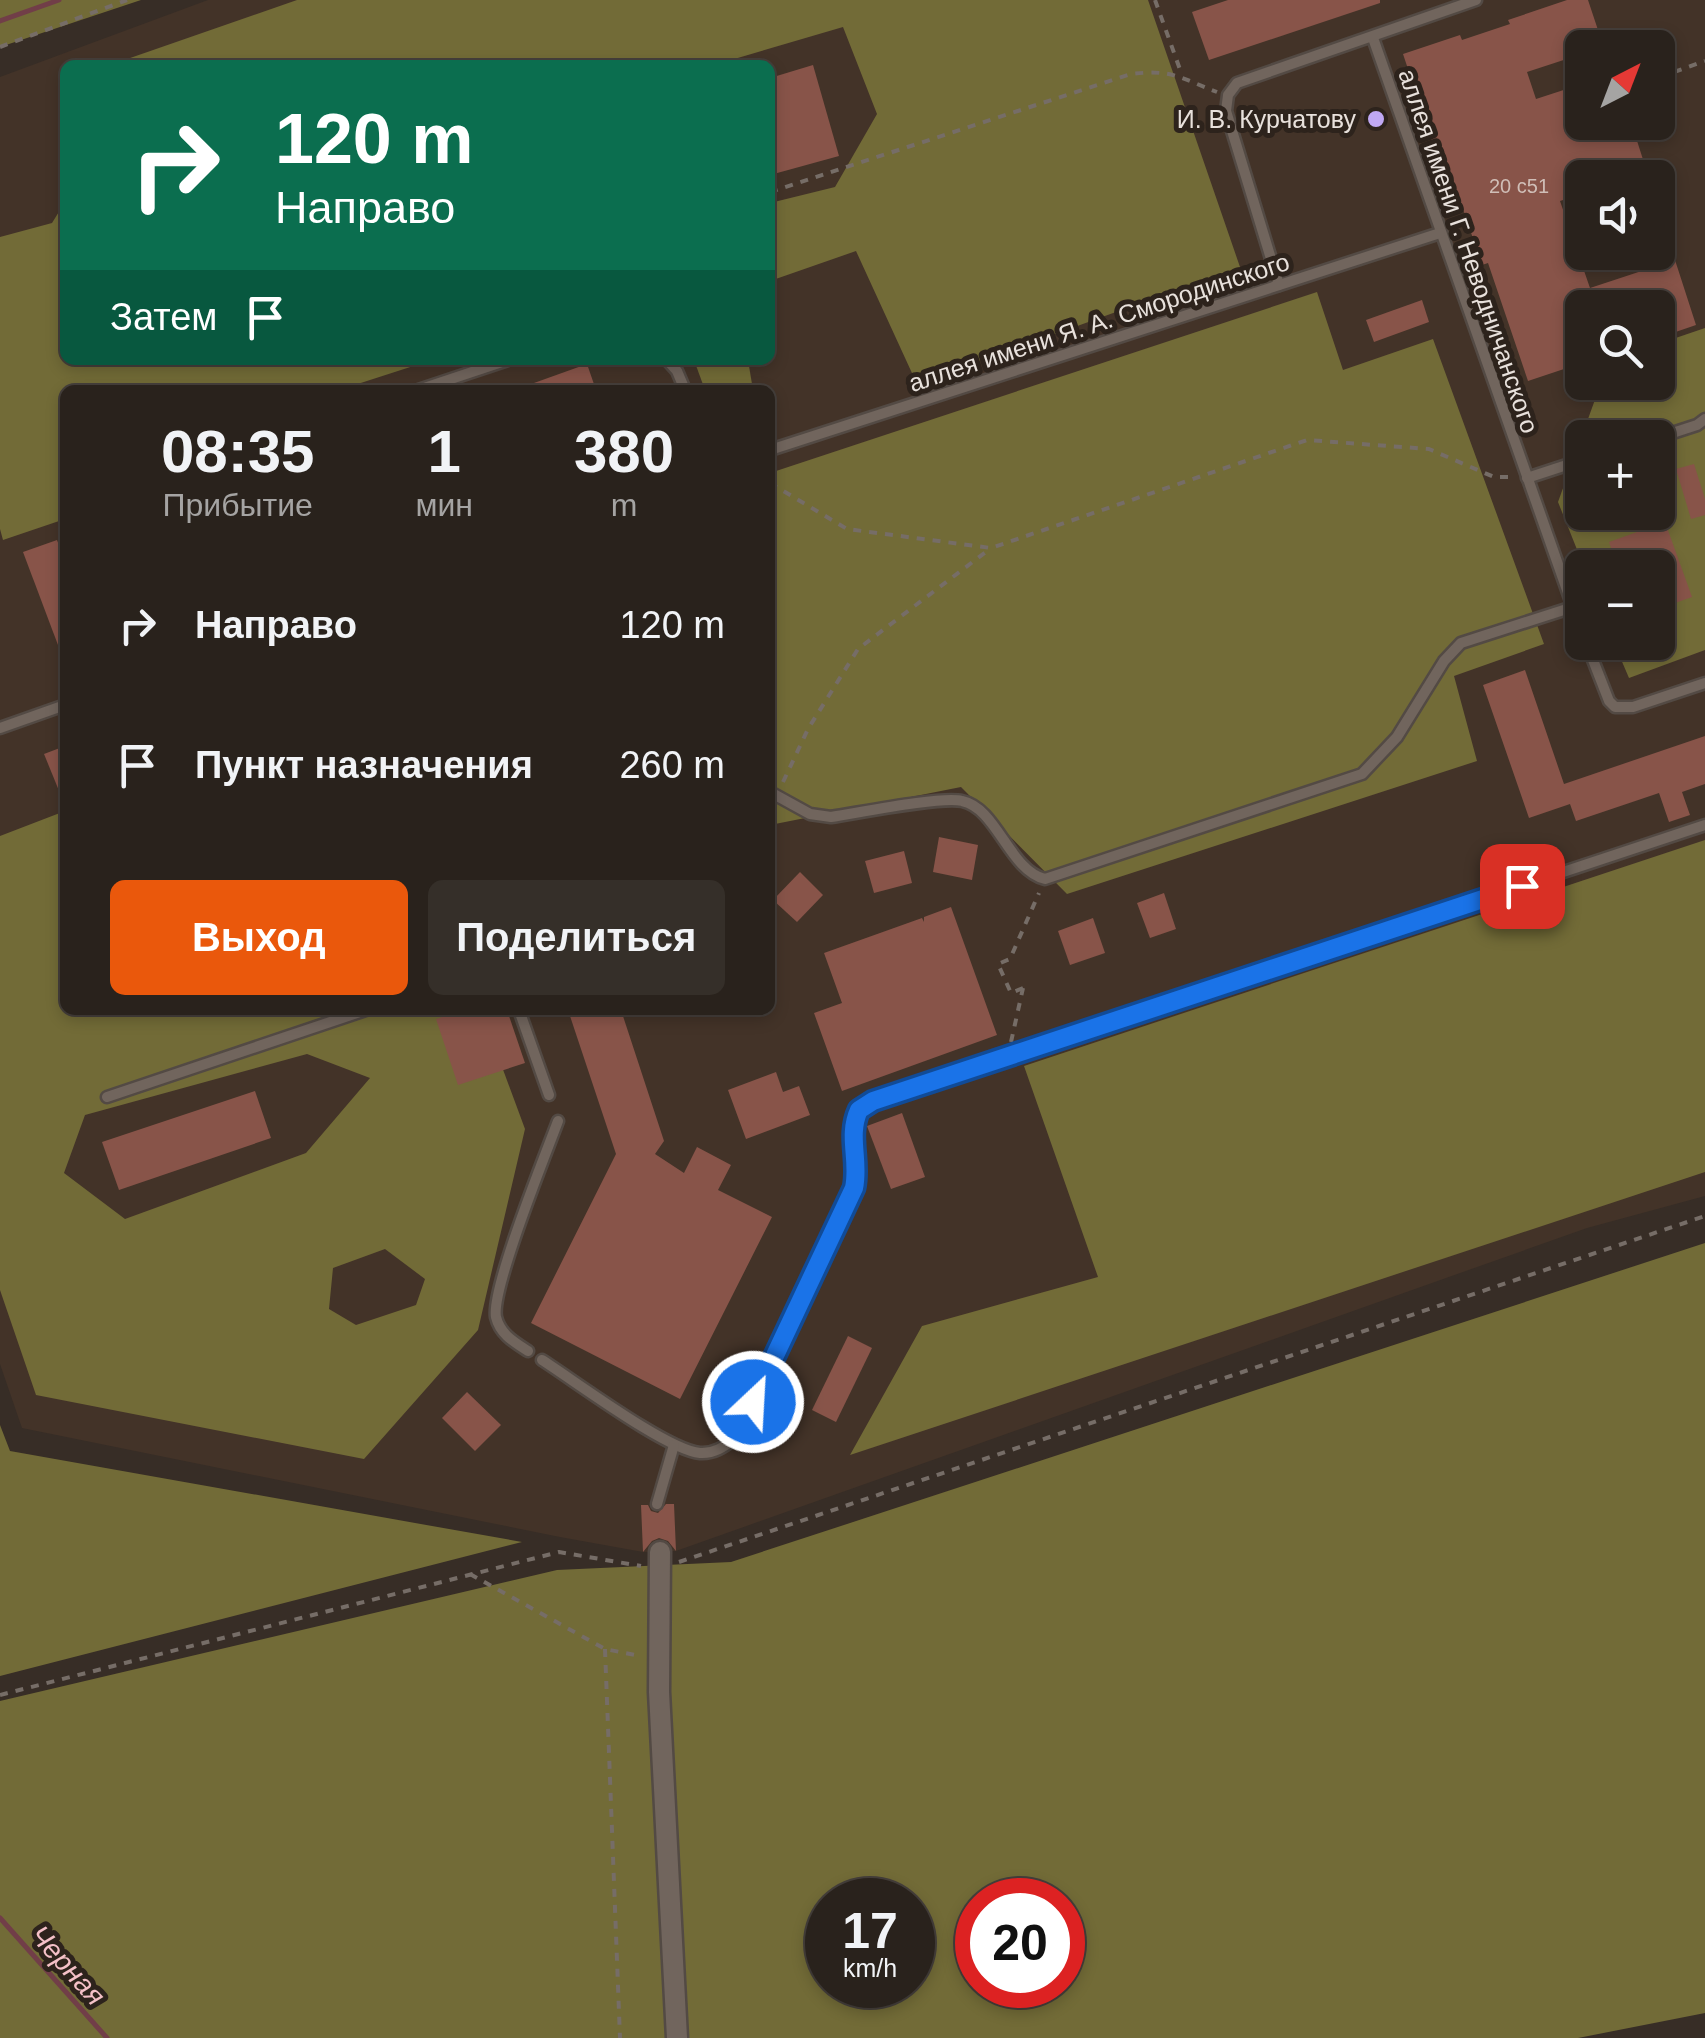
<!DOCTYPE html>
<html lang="ru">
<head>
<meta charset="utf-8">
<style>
	body { margin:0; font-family:Arial,sans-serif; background:#352f29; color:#f1f3f6; height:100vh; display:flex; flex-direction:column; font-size:38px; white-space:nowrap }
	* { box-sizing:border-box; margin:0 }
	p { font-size:32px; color:#a5a4a3 }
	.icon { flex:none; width:55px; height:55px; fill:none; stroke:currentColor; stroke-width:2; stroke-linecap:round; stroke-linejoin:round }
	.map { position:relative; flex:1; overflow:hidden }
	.details { position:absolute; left:60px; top:385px; width:715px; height:630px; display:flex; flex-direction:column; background:#29221c; border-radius:15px; box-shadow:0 5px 15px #0003,0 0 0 2px #453f3b }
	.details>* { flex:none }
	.guide { position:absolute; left:60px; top:60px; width:715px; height:305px; border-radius:15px; box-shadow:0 5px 15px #0003,0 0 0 2px #453f3b; background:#0b6e4f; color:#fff; overflow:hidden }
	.needle { width:65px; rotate:42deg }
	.controls { position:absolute; left:1565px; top:30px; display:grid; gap:20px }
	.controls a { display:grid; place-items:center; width:110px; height:110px; border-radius:15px; background:#29221c; box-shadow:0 5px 15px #0003,0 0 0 2px #453f3b; font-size:50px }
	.speed { position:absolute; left:805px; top:1878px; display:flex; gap:20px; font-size:50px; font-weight:700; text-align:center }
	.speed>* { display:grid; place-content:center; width:130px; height:130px; border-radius:50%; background:#29221c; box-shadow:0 5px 15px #0003,0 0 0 2px #453f3b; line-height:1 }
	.speed small { font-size:25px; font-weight:400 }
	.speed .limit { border:15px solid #d22; background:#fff; color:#111 }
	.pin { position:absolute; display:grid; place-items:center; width:85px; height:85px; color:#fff; margin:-42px; border-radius:20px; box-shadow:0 5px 15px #0006 }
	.me { position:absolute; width:110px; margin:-55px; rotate:25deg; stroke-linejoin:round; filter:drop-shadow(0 0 8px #0008) }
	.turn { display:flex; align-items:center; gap:35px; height:210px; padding:0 50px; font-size:45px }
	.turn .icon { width:130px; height:130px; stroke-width:2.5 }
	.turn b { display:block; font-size:70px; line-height:85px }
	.then { display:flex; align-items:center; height:95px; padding:0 50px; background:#0003; gap:20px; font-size:38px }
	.eta { display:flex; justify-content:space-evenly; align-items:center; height:170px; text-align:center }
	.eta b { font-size:60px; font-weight:800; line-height:70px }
	.button { display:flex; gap:20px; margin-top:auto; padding:20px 50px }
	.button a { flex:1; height:115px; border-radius:15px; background:#ea580c; color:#fff; font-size:40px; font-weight:800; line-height:115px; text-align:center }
	.button a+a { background:#352f29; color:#f1f3f6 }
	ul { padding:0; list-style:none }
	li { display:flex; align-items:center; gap:30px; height:140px; padding:0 50px }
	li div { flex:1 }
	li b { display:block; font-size:38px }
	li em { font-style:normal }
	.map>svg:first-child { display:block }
	.built { fill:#433328; fill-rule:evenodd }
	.forest { fill:#726b37; fill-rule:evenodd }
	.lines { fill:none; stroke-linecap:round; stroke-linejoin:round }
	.stream { stroke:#713e48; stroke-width:5 }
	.building { fill:#885449 }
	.lane-casing { stroke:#534a44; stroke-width:15 }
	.street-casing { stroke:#534a44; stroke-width:25 }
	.path { stroke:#766d67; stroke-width:4; stroke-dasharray:8 8; stroke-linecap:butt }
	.lane { stroke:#71655d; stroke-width:10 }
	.street { stroke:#71655d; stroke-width:20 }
	.route-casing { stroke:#114b97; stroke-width:25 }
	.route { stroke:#1a73e8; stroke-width:18 }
	.poi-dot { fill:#c0a8f3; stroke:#2d231c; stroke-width:4 }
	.labels { text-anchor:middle; stroke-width:10; stroke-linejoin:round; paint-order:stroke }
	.number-label { font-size:20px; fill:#d0beb7 }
	.poi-label { font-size:25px; fill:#e8e1dc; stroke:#2d231c; text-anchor:end }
	.street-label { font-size:25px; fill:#e8e1dc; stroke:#2d231c }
	.water-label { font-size:28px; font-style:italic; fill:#f5c1c8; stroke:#2d231c }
</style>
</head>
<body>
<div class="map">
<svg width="1705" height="2038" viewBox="0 0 1705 2038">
	<rect width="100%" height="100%" fill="#372d26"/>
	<path class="built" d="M208,0H1705V1196L1587,1228L676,1551L643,1552L560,1537L22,1428L0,1364V77ZM1582,48H1658V122H1582ZM65,65H770V360H65ZM1582,178H1658V252H1582ZM1582,308H1658V382H1582ZM65,390H770V1010H65ZM1582,438H1658V512H1582ZM1582,568H1658V642H1582Z"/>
	<g class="forest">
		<path d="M0,0H141L0,47Z"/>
		<path d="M297,0H1148L1240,267L917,384L856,251L770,281V203L835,187L877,114L843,27L714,65H110Z"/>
		<path d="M65,202V360H432L339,390H65V519L3,540L0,529V237L52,223Z"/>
		<path d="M1317,292L1343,370L1433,339L1544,644L1454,676L1477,761L1067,894L961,787L770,825V473Z"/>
		<path d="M1705,328V650L1629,678L1614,643L1658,642V568L1584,567L1558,502L1601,383L1658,382V344ZM1582,438H1658V512H1582Z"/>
		<path d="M694,360H748L753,390H705Z"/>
		<path d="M65,811V1010H481L525,1129L478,1330L364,1459L36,1395L0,1290V836ZM307,1054L370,1078L306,1153L125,1219L64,1173L85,1115ZM385,1249L425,1279L416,1305L356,1325L329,1309L333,1268Z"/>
		<path d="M1705,840V1172L850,1455L922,1326L1098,1277L1024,1066Z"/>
		<path d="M1705,1243V2013L1578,2038H0V1701L557,1570L731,1562ZM828,1900H912V1985H828ZM978,1900H1062V1985H978Z"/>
		<path d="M0,1425L10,1451L522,1542L0,1676Z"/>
	</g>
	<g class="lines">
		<g class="stream">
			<path d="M0,21L59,0"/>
			<path d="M0,1918L107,2038"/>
		</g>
	</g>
	<g class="building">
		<path d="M1228,0H1380V3L1209,60L1192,12Z"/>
		<path d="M1567,0H1588L1604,48H1582V54L1527,72L1536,99L1582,84V122H1631L1647,172L1631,178H1582V194L1560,201L1590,288L1675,260L1696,325L1658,338V308H1582V363L1528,381L1488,263L1482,265L1441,144L1434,147L1403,54L1460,35L1462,40L1510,24L1508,20Z"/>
		<path d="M813,65L839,156L770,175V78Z"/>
		<path d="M1422,300L1429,322L1374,342L1366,320Z"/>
		<path d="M587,364L596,390H521L520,388Z"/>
		<path d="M1694,464L1705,499V515L1691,519L1676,469Z"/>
		<path d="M1665,522L1692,597L1658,609V568H1618L1609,542Z"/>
		<path d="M57,540L65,561L64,661L23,552Z"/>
		<path d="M1525,670L1564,784L1705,736V784L1682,792L1690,815L1669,822L1659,793L1576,821L1570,804L1529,818L1483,685Z"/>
		<path d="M65,746V803H64L44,754Z"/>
		<path d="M939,837L978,845L972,880L933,872Z"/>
		<path d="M904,851L912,883L874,893L865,861Z"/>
		<path d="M800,872L823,895L797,922L773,900Z"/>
		<path d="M1164,893L1176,929L1150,938L1137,903Z"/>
		<path d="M951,907L997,1035L842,1091L814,1013L842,1003L824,953L922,918L924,922V917Z"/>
		<path d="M1093,918L1105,953L1070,965L1058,931Z"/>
		<path d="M464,1010H507L525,1063L458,1085L436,1019Z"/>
		<path d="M568,1010H621L664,1141L655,1154L684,1173L697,1147L731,1165L718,1190L772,1217L680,1399L531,1323L616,1154Z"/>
		<path d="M776,1072L783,1092L799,1086L810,1115L746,1139L728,1090Z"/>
		<path d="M255,1091L271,1138L119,1190L102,1142Z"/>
		<path d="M902,1113L925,1177L891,1189L867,1126Z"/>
		<path d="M848,1336L872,1348L836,1422L812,1410Z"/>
		<path d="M467,1392L501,1425L475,1451L442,1418Z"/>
		<path d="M666,1504H674L676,1551L668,1541L659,1538L652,1541L643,1552L641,1505H648L651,1511L658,1513Z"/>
	</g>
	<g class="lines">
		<g class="lane-casing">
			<g id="lane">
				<path d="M1373,38L1573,607"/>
				<path d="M1279,285L1226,111L1228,95L1237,83L1476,0"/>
				<path d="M667,360L677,371L685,390"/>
				<path d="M418,390L508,360"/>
				<path d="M1657,438L1697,425L1705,419"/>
				<path d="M770,450L1440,233"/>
				<path d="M1527,478L1582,460"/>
				<path d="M1586,642L1609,701L1615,707H1633L1705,683"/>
				<path d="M0,728L65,705"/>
				<path d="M770,792L810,814L831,817C858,813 941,796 962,801C997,808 1009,870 1045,879L1362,774L1397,737L1444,661L1461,643L1573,607L1582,633"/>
				<path d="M519,1010L549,1095"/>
				<path d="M107,1097L366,1010"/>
				<path d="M528,1351C514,1342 500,1334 496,1317C491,1289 545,1156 558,1121"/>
				<path d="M542,1360C575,1381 667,1450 700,1453C715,1454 725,1446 736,1438L854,1188C862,1153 837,1125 873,1101L1705,825"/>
				<path d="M657,1504L674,1445"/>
			</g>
		</g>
		<g class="street-casing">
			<path id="street" d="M660,1552L659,1692L677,2038"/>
		</g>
		<g class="path">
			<path d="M1155,0L1182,75"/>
			<path d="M0,47L127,0"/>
			<path d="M1674,72L1705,61"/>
			<path d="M770,192L1131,74C1173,69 1180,78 1217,92"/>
			<path d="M770,483L847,529L991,548L1307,440L1429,449L1494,477H1512"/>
			<path d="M783,782L808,729L858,649L991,548"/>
			<path d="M1023,988L1011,993L998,964L1010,959L1039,893"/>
			<path d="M1011,1042L1023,988"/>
			<path d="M679,1562L1705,1216"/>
			<path d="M470,1574L605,1649L640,1656"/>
			<path d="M605,1649L620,2038"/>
			<path d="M0,1695L559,1552L641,1566"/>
		</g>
		<use href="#lane" class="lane"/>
		<use href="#street" class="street"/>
	</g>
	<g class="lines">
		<g class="route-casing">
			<path id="route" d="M753,1402L854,1188C860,1161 847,1136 859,1110L873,1101L1522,886"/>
		</g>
		<use href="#route" class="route"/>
	</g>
	<circle class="poi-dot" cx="1376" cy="119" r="10"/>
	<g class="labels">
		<g class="number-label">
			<text x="1519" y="193">20 с51</text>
		</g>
		<g class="poi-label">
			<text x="1356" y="128">И. В. Курчатову</text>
		</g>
		<g class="street-label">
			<text transform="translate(1469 251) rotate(71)" y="9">аллея имени Г. Неводничанского</text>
			<text transform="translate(1099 322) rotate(-18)" y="9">аллея имени Я. А. Смородинского</text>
		</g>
		<g class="water-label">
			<text transform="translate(68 1965) rotate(48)" y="10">Черная</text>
		</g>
	</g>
</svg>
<div class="controls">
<a><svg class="needle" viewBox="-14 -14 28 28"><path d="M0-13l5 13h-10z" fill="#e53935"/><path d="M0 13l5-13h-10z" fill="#a5a4a3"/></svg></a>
<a><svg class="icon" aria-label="sound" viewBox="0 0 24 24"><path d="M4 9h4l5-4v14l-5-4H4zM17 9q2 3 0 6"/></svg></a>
<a><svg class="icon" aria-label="search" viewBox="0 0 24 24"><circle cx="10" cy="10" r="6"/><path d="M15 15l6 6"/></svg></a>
<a>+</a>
<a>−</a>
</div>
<div class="speed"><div>17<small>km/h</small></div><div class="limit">20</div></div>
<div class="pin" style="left:1522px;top:886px;background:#d93025"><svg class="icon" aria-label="arrive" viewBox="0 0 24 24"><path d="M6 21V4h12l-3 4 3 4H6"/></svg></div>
<svg class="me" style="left:753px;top:1402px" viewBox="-20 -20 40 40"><circle r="17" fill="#1a73e8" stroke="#fff" stroke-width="3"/><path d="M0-11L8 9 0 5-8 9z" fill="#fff"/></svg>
<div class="guide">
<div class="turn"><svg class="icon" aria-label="right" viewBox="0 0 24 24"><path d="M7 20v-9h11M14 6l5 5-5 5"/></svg><div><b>120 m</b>Направо</div></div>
<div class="then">Затем<svg class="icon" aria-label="arrive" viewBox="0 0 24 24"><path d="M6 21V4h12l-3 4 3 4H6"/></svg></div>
</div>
<section class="details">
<div class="eta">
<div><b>08:35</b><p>Прибытие</p></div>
<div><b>1</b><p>мин</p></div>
<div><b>380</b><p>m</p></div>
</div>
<ul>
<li><svg class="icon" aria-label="right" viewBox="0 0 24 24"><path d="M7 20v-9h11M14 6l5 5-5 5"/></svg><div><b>Направо</b></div><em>120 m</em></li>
<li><svg class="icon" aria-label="arrive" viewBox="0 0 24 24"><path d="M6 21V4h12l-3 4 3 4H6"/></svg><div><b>Пункт назначения</b></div><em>260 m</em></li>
</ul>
<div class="button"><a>Выход</a><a>Поделиться</a></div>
</section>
</div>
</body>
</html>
